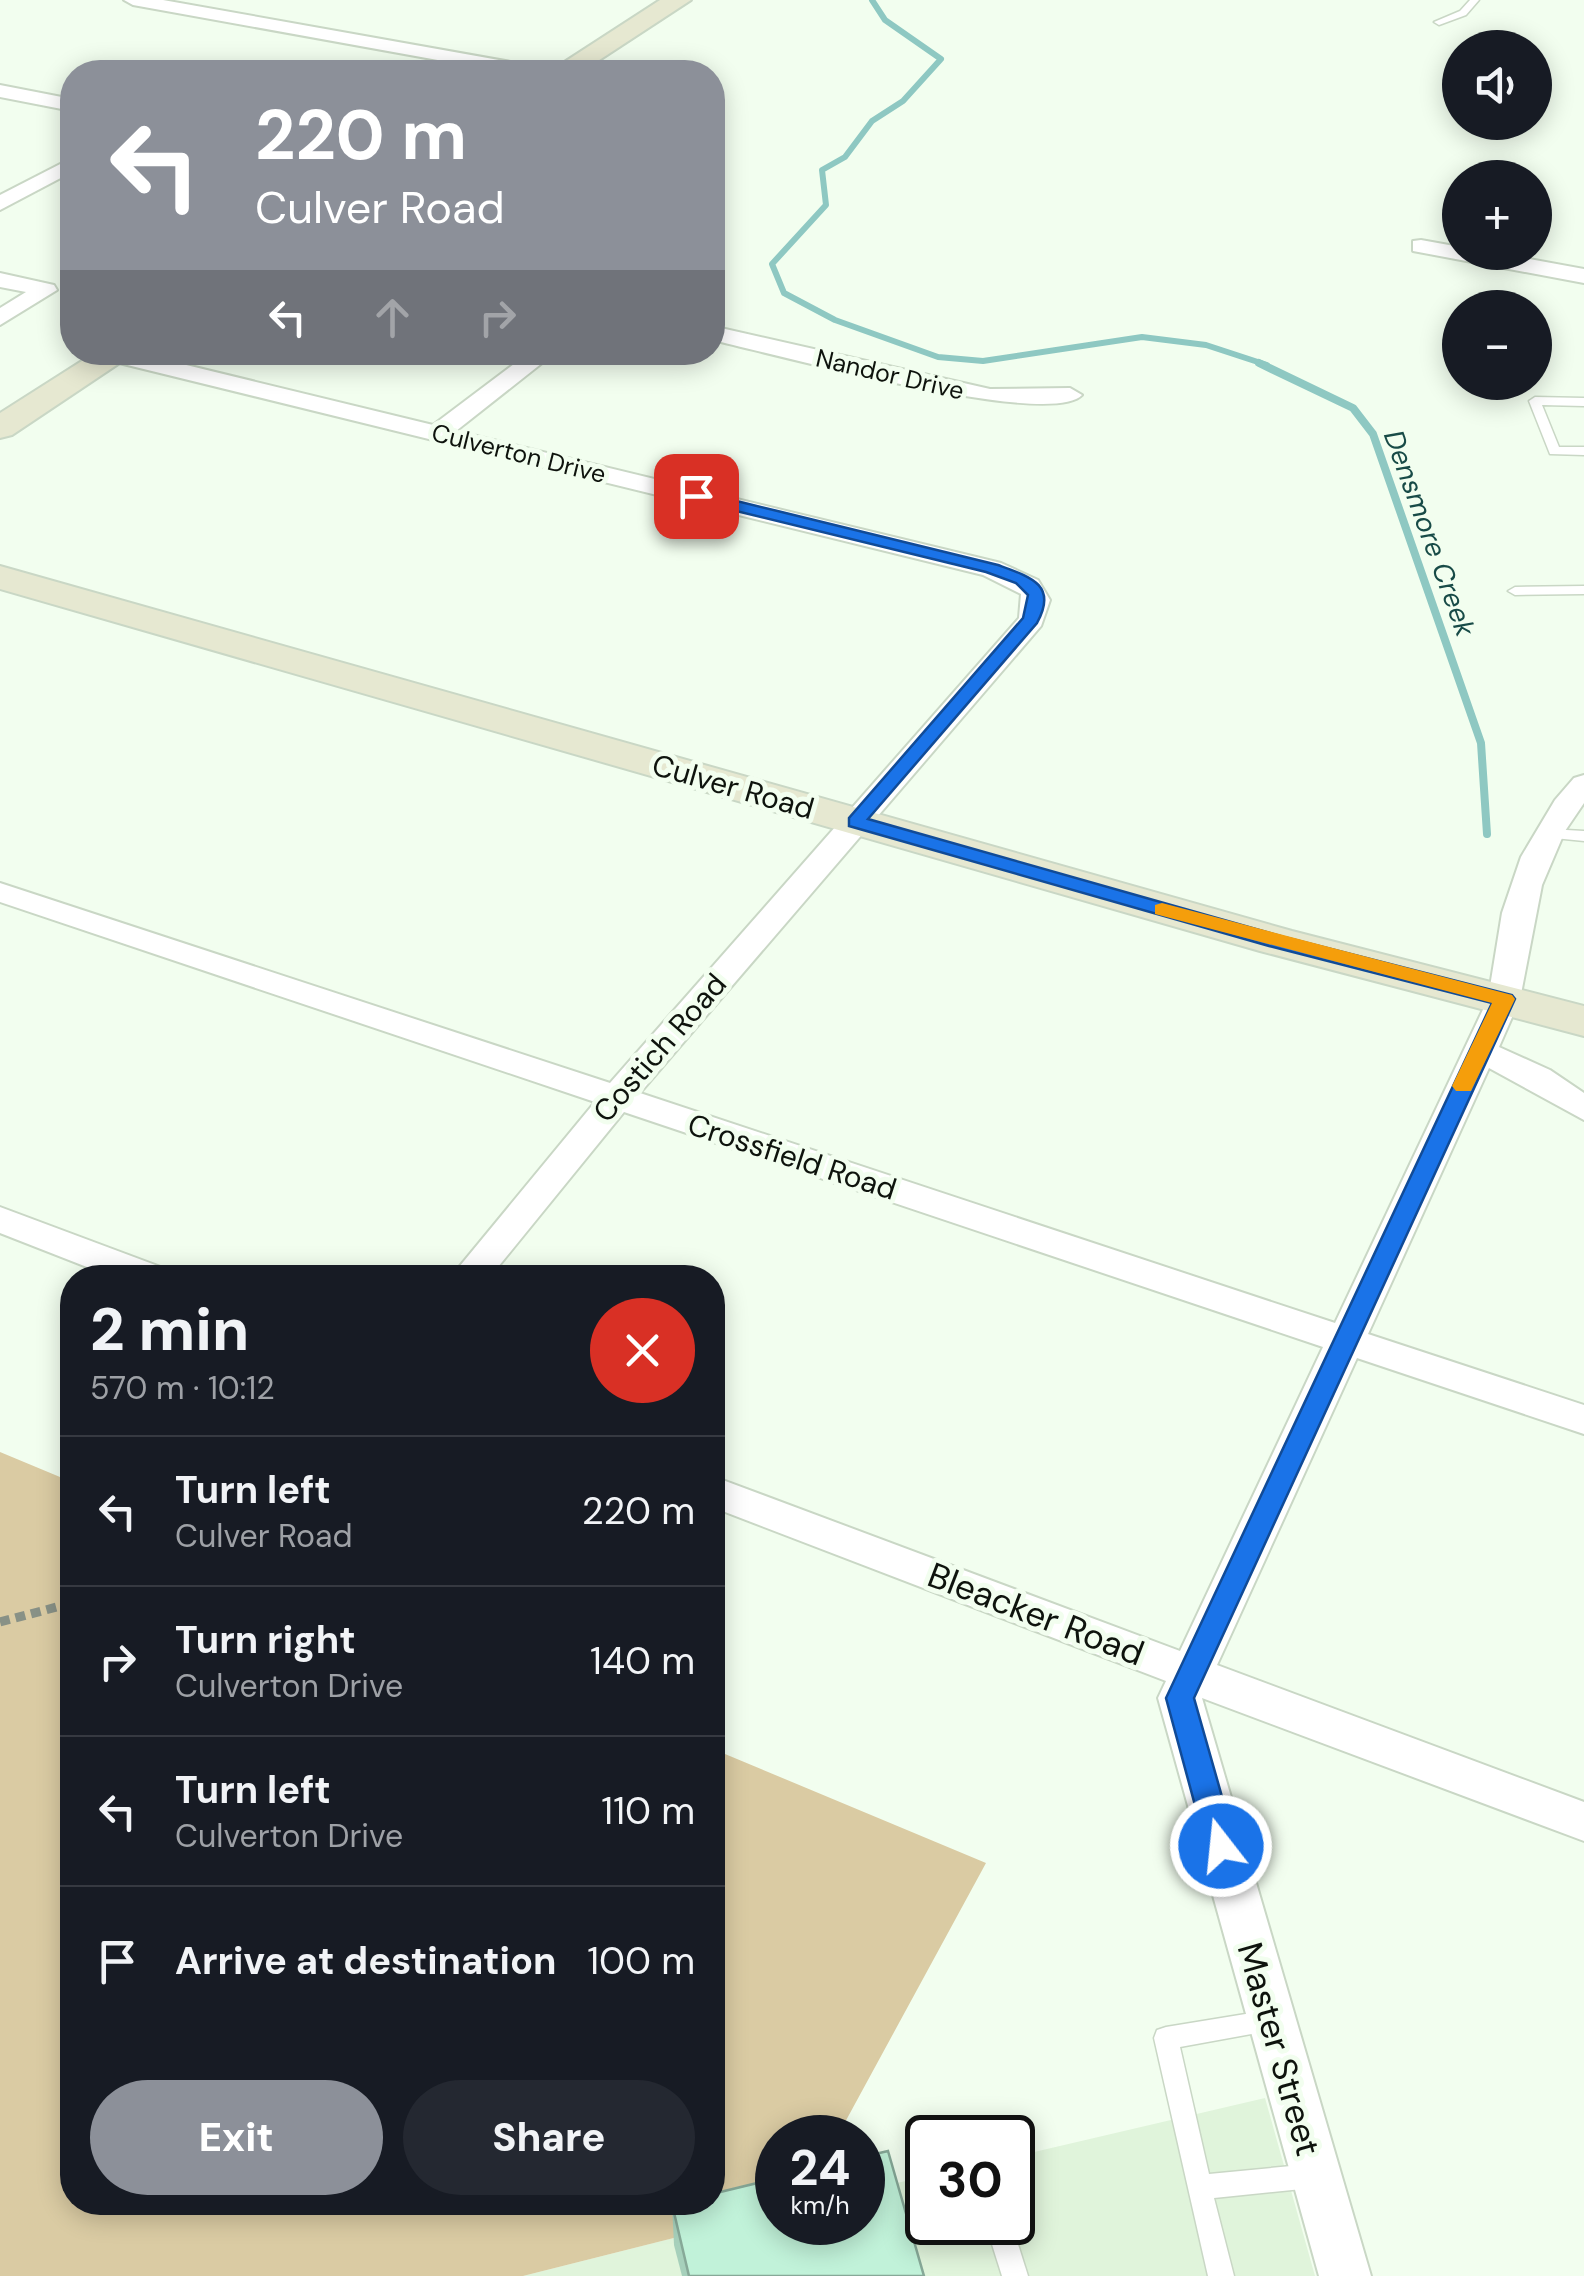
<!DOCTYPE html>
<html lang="en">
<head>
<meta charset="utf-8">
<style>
	body { margin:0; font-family:"DM Sans",sans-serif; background:#242831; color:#f1f3f6; height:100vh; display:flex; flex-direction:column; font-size:38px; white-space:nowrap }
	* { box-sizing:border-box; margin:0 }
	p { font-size:32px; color:#9ea1a6 }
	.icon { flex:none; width:55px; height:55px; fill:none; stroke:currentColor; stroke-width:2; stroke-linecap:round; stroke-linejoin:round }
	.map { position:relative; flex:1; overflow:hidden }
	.sheet { position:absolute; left:60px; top:1265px; width:665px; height:950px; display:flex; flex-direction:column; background:#171b24; border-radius:40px; box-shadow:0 5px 25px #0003 }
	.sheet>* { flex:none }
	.guide { position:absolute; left:60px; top:60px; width:665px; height:305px; border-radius:40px; box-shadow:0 5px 25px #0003; background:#8c9099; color:#fff; overflow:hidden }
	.controls { position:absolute; left:1442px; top:30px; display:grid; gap:20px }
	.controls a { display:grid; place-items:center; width:110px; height:110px; border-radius:50%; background:#171b24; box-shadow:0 5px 25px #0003; font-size:50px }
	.speed { position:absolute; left:755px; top:2115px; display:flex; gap:20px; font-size:50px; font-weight:700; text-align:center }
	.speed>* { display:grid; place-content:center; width:130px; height:130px; border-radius:50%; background:#171b24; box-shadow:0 5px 25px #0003; line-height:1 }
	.speed small { font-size:25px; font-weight:400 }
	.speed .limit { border:5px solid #111; border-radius:15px; background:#fff; color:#111 }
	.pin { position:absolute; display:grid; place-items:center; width:85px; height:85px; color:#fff; margin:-42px; border-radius:20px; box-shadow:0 5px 15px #0006 }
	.me { position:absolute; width:110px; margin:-55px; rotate:344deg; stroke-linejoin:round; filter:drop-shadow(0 0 8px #0008) }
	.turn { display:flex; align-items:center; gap:35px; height:210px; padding:0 30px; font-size:45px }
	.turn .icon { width:130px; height:130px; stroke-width:2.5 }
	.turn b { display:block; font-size:70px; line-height:85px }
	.lanes { display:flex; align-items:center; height:95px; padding:0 30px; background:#0003; justify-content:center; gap:50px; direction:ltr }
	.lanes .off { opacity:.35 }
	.round { display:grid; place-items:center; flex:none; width:105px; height:105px; border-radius:52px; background:#242831 }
	.overview { display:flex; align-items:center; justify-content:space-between; height:170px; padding:0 30px }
	h1 { font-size:60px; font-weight:800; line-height:75px }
	.button { display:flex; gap:20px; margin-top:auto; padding:20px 30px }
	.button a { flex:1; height:115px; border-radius:60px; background:#8c9099; color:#fff; font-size:40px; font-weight:800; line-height:115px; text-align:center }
	.button a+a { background:#242831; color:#f1f3f6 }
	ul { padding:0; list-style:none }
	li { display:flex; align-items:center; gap:30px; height:150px; padding:0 30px; border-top:2px solid #363941 }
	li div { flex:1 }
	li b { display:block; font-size:38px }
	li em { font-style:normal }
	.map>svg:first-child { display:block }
	.built { fill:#e0f4db }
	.green { fill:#dacba3 }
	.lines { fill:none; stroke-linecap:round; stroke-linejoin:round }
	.stream-far1 { stroke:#8ec8c2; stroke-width:6 }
	.stream { stroke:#8ec8c2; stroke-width:8 }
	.service-casing { stroke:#c9d7c5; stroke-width:3 }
	.minor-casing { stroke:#c9d7c5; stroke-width:4 }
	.secondary-casing { stroke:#c9d7c5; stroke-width:4 }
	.path { stroke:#889186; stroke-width:9; stroke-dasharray:10 6; stroke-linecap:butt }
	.service { fill:#fff; fill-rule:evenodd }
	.minor { fill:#fff; fill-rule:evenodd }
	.secondary { fill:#e6e8d1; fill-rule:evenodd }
	.wall { fill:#a6d0bb }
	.building { fill:#c1f2d9; stroke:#87a998; stroke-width:2.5 }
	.route { fill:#1a73e8; stroke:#114b97; stroke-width:2.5 }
	.slow { fill:#f59e0b }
	.labels { text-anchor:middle; stroke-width:10; stroke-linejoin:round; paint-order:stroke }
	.far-street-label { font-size:25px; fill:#0e130d; stroke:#f2feef }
	.far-water-label { font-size:28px; font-style:italic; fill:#184b47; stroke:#f2feef }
	.street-label { font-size:30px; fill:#0e130d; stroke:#f2feef }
	.near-street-label { font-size:35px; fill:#0e130d; stroke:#f2feef }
</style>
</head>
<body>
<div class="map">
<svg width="1584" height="2276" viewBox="0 0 1584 2276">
	<rect width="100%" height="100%" fill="#f2feef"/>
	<path class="built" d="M1265,2098L1315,2276H523L777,2212L778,2222H862L863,2191L927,2176L928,2222H1012L1013,2157Z"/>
	<path class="green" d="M0,1452L72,1482V2202H712L713,1749L986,1863L837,2137L778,2138L777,2212L523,2276H0Z"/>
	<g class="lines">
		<path class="stream-far1" d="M872,0L885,20L941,59L903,101L872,121L845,157L822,170L826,205L772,264L784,293L835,320L938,357L983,361L1142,337L1206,345L1267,365"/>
		<path class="stream" d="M1259,363L1353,408L1373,434L1481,743L1487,834"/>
		<g class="service-casing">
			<g id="service">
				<path d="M1470,0H1479L1466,15L1439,25L1434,22L1460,11Z"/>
				<path d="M1535,397L1584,398V406L1542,405L1559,447H1584V455L1550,454L1529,401Z"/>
				<path d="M1584,586V594L1515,595L1508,591L1515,587Z"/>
				<path d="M1549,829L1584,831V841L1544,837L1541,834L1544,831Z"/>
				<path d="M1270,2010L1279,2013L1282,2021L1279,2029L1180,2047L1209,2174L1312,2164L1321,2167L1325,2176L1321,2185L1312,2188L1214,2198L1234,2276H1208L1154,2038L1157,2030L1166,2027Z"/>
				<path d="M985,2222H1011L1028,2276H1002Z"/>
			</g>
		</g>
		<g class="minor-casing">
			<g id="minor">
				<path d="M124,0H163L533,66L542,72H504L133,5Z"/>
				<path d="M0,85L72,99V111L0,97Z"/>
				<path d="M72,158V172L0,210V195Z"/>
				<path d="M1421,240L1460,247V252H1492L1584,269V283L1413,251V241Z"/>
				<path d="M0,273L54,285L57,290L0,325V308L26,292L0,287Z"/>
				<path d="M712,326L990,389L1070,388L1082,395C1050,430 767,352 712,340Z"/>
				<path d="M105,352H133L433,425L530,352H556L456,431L1001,563L1038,580L1050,600L1041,626L640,1093L1335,1323L1488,999L1502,913L1521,857L1555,800L1574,778L1584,775V803L1565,831L1542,885L1520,999L1499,1047L1550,1070L1584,1093V1120L1489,1068L1368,1334L1584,1405V1434L1357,1358L1217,1665L1584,1802V1841L1202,1698L1371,2276H1319L1158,1698L1166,1681L712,1507V1476L1180,1651L1323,1347L624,1112L489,1278H450L595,1102L0,902V883L610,1083L1019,618L1021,594L983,575L107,360Z"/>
				<path d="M0,1207L166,1269L171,1278H115L0,1233Z"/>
			</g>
		</g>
		<g class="secondary-casing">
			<g id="secondary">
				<path d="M660,0H691L581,72H549Z"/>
				<path d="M96,352H136L12,435L0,438V413Z"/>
				<path d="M0,566L1292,931L1584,1006V1036L1260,951L0,589Z"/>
			</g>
		</g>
		<path class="path" d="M0,1622L72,1603"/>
		<use href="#service" class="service"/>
		<use href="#minor" class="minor"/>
		<use href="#secondary" class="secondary"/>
	</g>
	<path class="wall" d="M672,2204L924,2276H682L674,2245Z"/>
	<path class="building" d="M888,2151L924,2276H689L672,2204L678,2202H712V2194L778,2178V2222H862V2157Z"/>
	<path class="route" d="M696,491L998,565C1031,577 1058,585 1037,623L868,819L1284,937L1512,995L1515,999L1194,1698L1236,1846L1231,1855L1221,1859L1211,1855L1206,1846L1166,1698L1492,1003L1269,946L849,826V818L1023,618L1028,595L1016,583L986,572L691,500V493Z"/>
	<path class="slow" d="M1162,903L1512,995L1515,999L1471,1091H1456L1452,1086L1492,1003L1155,914V905Z"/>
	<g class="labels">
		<g class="far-street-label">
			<text transform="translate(890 374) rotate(13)" y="9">Nandor Drive</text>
			<text transform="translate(519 453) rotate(14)" y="9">Culverton Drive</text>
		</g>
		<g class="far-water-label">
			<text transform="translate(1430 533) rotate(70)" y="10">Densmore Creek</text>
		</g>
		<g class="street-label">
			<text transform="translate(733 787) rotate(16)" y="10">Culver Road</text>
			<text transform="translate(660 1048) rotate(-49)" y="10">Costich Road</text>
			<text transform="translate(792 1157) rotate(18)" y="10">Crossfield Road</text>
		</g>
		<g class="near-street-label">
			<text transform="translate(1036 1614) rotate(21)" y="12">Bleacker Road</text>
			<text transform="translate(1279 2049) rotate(74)" y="12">Master Street</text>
		</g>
	</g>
</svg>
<div class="controls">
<a><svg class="icon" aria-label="sound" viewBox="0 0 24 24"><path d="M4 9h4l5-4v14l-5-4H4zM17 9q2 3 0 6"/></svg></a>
<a>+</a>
<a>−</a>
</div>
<div class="speed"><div>24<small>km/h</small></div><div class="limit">30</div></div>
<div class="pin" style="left:696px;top:496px;background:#d93025"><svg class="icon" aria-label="arrive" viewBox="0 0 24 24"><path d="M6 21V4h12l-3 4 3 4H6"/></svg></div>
<svg class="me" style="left:1221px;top:1846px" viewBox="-20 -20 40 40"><circle r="17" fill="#1a73e8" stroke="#fff" stroke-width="3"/><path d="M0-11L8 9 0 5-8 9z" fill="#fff"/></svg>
<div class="guide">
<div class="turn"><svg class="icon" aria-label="left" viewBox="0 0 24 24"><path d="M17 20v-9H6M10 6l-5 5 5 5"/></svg><div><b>220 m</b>Culver Road</div></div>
<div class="lanes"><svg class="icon" aria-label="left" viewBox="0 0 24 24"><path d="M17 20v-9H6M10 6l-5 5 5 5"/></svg><svg class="icon off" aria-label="ahead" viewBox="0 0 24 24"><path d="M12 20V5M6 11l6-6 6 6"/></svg><svg class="icon off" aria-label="right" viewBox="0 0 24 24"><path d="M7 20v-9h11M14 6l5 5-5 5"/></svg></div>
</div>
<section class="sheet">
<div class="overview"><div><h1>2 min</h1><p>570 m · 10:12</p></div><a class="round" style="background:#d93025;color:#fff"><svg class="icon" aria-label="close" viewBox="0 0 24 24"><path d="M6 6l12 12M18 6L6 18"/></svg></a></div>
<ul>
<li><svg class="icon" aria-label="left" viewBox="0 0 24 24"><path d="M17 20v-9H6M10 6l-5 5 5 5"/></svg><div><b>Turn left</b><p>Culver Road</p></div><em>220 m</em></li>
<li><svg class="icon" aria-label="right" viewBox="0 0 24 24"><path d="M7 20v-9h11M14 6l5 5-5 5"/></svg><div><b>Turn right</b><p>Culverton Drive</p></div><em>140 m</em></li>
<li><svg class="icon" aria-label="left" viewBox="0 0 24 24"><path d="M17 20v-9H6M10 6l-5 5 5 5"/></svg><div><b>Turn left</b><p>Culverton Drive</p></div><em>110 m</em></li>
<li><svg class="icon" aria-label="arrive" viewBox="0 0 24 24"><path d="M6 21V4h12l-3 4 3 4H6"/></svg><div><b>Arrive at destination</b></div><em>100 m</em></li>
</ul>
<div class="button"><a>Exit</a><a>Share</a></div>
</section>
</div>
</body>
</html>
